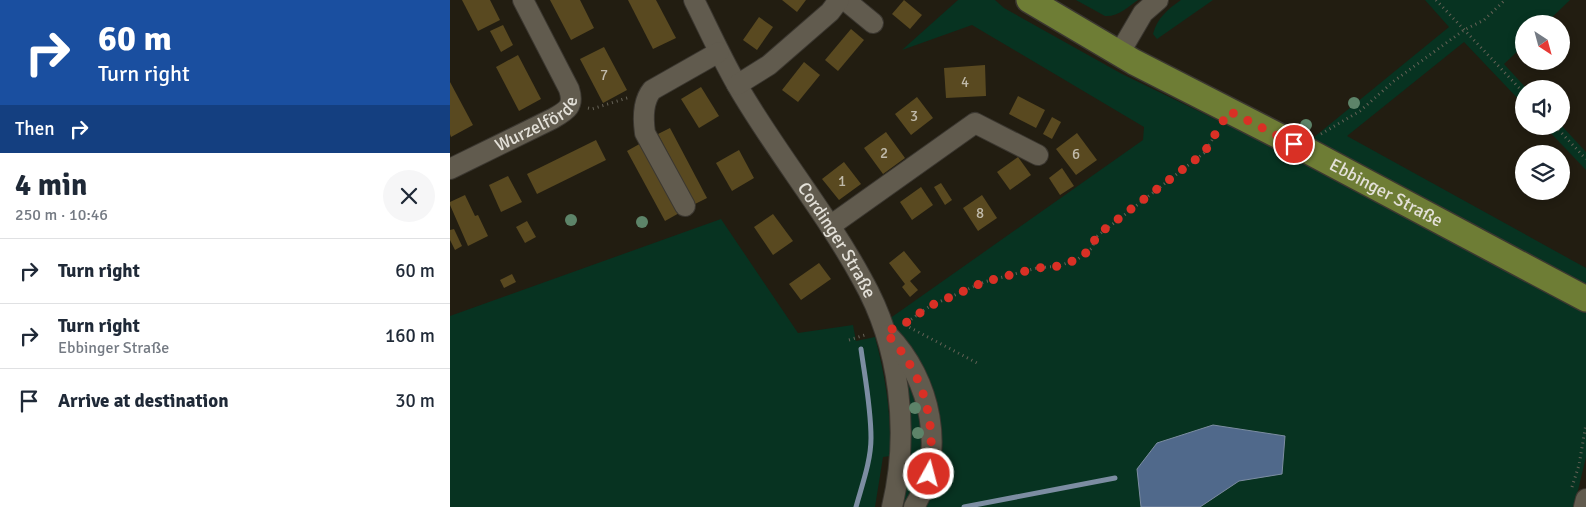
<!DOCTYPE html>
<html lang="en">
<head>
<meta charset="utf-8">
<style>
	body { margin:0; font-family:Signika,sans-serif; background:#f6f6f7; color:#1f2937; height:100vh; display:flex; flex-direction:column; font-size:19px; white-space:nowrap }
	* { box-sizing:border-box; margin:0 }
	p { font-size:16px; color:#747a83 }
	.icon { flex:none; width:28px; height:28px; fill:none; stroke:currentColor; stroke-width:2; stroke-linecap:round; stroke-linejoin:round }
	.map { position:relative; flex:1; overflow:hidden }
	.details { display:flex; flex-direction:column; background:#fff; width:450px }
	.details>* { flex:none }
	.banner { background:#1a4fa0; color:#fff; overflow:hidden }
	.needle { width:32px; rotate:144deg }
	.tools { position:absolute; left:1065px; top:15px; display:grid; gap:10px }
	.tools a { display:grid; place-items:center; width:55px; height:55px; border-radius:50%; background:#fff; box-shadow:0 2px 8px #0003; font-size:25px }
	.pin { position:absolute; display:grid; place-items:center; width:42px; height:42px; color:#fff; margin:-21px; border:2px solid #fff; border-radius:50%; box-shadow:0 1px 5px #0007 }
	.me { position:absolute; width:55px; margin:-28px; rotate:7deg; stroke-linejoin:round; filter:drop-shadow(0 0 4px #0008) }
	.turn { display:flex; align-items:center; gap:18px; height:105px; padding:0 15px; font-size:22px }
	.turn .icon { width:65px; height:65px; stroke-width:2.5 }
	.turn b { display:block; font-size:35px; line-height:42px }
	.then { display:flex; align-items:center; height:48px; padding:0 15px; background:#0003; gap:10px; font-size:19px }
	.round { display:grid; place-items:center; flex:none; width:52px; height:52px; border-radius:26px; background:#f6f6f7 }
	.head { display:flex; align-items:center; justify-content:space-between; height:85px; padding:0 15px }
	h1 { font-size:30px; font-weight:700; line-height:38px }
	ul { padding:0; list-style:none }
	li { display:flex; align-items:center; gap:15px; height:65px; padding:0 15px; border-top:1px solid #e0e1e3 }
	li div { flex:1 }
	li b { display:block; font-size:19px }
	li em { font-style:normal }
	main { display:flex; flex:1; min-height:0 }
	.map>svg:first-child { display:block }
	.green { fill:#073321 }
	.water { fill:#50698b; stroke:#7c8da2 }
	.lines { fill:none; stroke-linecap:round; stroke-linejoin:round }
	.stream { stroke:#7c8da2; stroke-width:5 }
	.building { fill:#594920 }
	.minor-casing { stroke:#3b3730; stroke-width:22 }
	.major-casing { stroke:#3b3730; stroke-width:28 }
	.path { stroke:#666257; stroke-width:3; stroke-dasharray:1 4; stroke-linecap:butt }
	.minor { stroke:#615b4e; stroke-width:20 }
	.major { stroke:#6e7d35; stroke-width:25 }
	.tree { fill:#5d8469 }
	.route { stroke:#d93025; stroke-width:9; stroke-dasharray:0 16.2 }
	.labels { text-anchor:middle; stroke-width:5; stroke-linejoin:round; paint-order:stroke }
	.number-label { font-size:15px; fill:#c0baaa }
	.street-label { font-size:18px; fill:#e3e0d8; stroke:#221d11 }
</style>
</head>
<body>
<main>
<section class="details">
<div class="banner">
<div class="turn"><svg class="icon" aria-label="right" viewBox="0 0 24 24"><path d="M7 20v-9h11M14 6l5 5-5 5"/></svg><div><b>60 m</b>Turn right</div></div>
<div class="then">Then<svg class="icon" aria-label="right" viewBox="0 0 24 24"><path d="M7 20v-9h11M14 6l5 5-5 5"/></svg></div>
</div>
<div class="head"><div><h1>4 min</h1><p>250 m · 10:46</p></div><a class="round"><svg class="icon" aria-label="close" viewBox="0 0 24 24"><path d="M6 6l12 12M18 6L6 18"/></svg></a></div>
<ul>
<li><svg class="icon" aria-label="right" viewBox="0 0 24 24"><path d="M7 20v-9h11M14 6l5 5-5 5"/></svg><div><b>Turn right</b></div><em>60 m</em></li>
<li><svg class="icon" aria-label="right" viewBox="0 0 24 24"><path d="M7 20v-9h11M14 6l5 5-5 5"/></svg><div><b>Turn right</b><p>Ebbinger Straße</p></div><em>160 m</em></li>
<li><svg class="icon" aria-label="arrive" viewBox="0 0 24 24"><path d="M6 21V4h12l-3 4 3 4H6"/></svg><div><b>Arrive at destination</b></div><em>30 m</em></li>
</ul>
</section>
<div class="map">
<svg width="1136" height="507" viewBox="0 0 1136 507">
	<rect width="100%" height="100%" fill="#221d11"/>
	<g class="green">
		<path d="M508,0H545L554,8L672,74L775,124L778,118L1133,309L1136,312V457L1124,507H750L789,481L832,473L687,469L691,507H474C479,497 487,486 489,476C502,417 473,365 439,319L693,140L694,127L522,25L452,50Z"/>
		<path d="M626,0H688C678,7 668,17 655,16Z"/>
		<path d="M731,0H763L707,39L703,34C707,18 718,9 731,0Z"/>
		<path d="M975,0H1120L1095,24H1074V45L1054,64L1077,89H1074V105L1014,42L897,136L1136,268V287L880,151L863,138L999,27Z"/>
		<path d="M1111,125L1136,152V170L1094,126Z"/>
		<path d="M271,219L348,333L403,325L406,341L425,337C436,379 441,412 440,456L433,457L425,507H0V316Z"/>
		<path d="M447,353L469,402L474,464L457,507H451L459,466V424Z"/>
	</g>
	<path class="water" d="M763,425L835,436L832,474L789,481L750,507H691L687,469L707,443Z"/>
	<g class="lines">
		<g class="stream">
			<path d="M406,507C412,485 421,461 421,438C421,408 415,378 411,349"/>
			<path d="M514,507L665,478"/>
		</g>
	</g>
	<g class="building">
		<path d="M12,0H40L50,20L28,31Z"/>
		<path d="M100,0H130L144,28L121,40Z"/>
		<path d="M178,0H206L226,38L203,49Z"/>
		<path d="M332,0H356L347,12Z"/>
		<path d="M454,0L472,15L460,29L442,14Z"/>
		<path d="M309,17L323,27L307,50L293,40Z"/>
		<path d="M53,25L63,45L51,52L40,31Z"/>
		<path d="M401,29L414,40L388,71L375,60Z"/>
		<path d="M154,47L177,90L153,103L130,59Z"/>
		<path d="M68,55L91,99L69,111L46,67Z"/>
		<path d="M354,62L370,75L348,102L332,90Z"/>
		<path d="M535,65L536,96L496,98L494,68Z"/>
		<path d="M0,82L23,125L1,137L0,134Z"/>
		<path d="M251,87L269,116L249,128L231,99Z"/>
		<path d="M568,96L595,110L586,128L559,114Z"/>
		<path d="M467,97L483,118L461,135L445,114Z"/>
		<path d="M602,117L611,122L602,139L593,134Z"/>
		<path d="M220,128L257,198L245,204L208,134Z"/>
		<path d="M436,132L455,158L433,174L414,148Z"/>
		<path d="M627,133L647,160L626,175L606,149Z"/>
		<path d="M146,140L156,160L87,194L77,174Z"/>
		<path d="M193,142L231,212L215,221L177,151Z"/>
		<path d="M289,150L304,178L282,191L266,163Z"/>
		<path d="M568,157L581,175L560,190L547,172Z"/>
		<path d="M394,162L411,184L389,200L372,179Z"/>
		<path d="M612,168L624,186L610,195L599,178Z"/>
		<path d="M58,176L72,202L51,212L39,185Z"/>
		<path d="M491,183L502,200L495,205L484,187Z"/>
		<path d="M471,187L483,205L462,220L450,202Z"/>
		<path d="M15,195L25,216L28,215L38,236L18,246L0,205V202Z"/>
		<path d="M532,195L547,218L528,231L513,208Z"/>
		<path d="M323,214L343,241L323,255L304,227Z"/>
		<path d="M77,221L86,237L75,243L66,227Z"/>
		<path d="M4,229L12,246L5,250L0,240V230Z"/>
		<path d="M454,251L471,272L460,281L468,290L460,297L452,287L455,284L439,263Z"/>
		<path d="M369,263L381,279L351,300L339,284Z"/>
		<path d="M62,274L66,282L54,288L50,280Z"/>
	</g>
	<g class="lines">
		<g class="minor-casing">
			<g id="minor">
				<path id="s1" d="M244,0C258,28 271,57 287,85C325,151 375,211 412,279C450,346 460,432 442,507"/>
				<path d="M395,0L423,23"/>
				<path d="M669,54L693,13L708,0"/>
				<path d="M287,85L319,65L380,12L389,0"/>
				<path id="s2" d="M0,169L102,119C116,111 125,107 119,89L73,0"/>
				<path d="M235,206L195,133C193,119 193,101 202,90L269,52"/>
				<path d="M380,226L525,123L588,155"/>
				<path d="M438,335C481,379 497,453 464,507"/>
				<path d="M1134,507L1136,499"/>
			</g>
		</g>
		<g class="major-casing">
			<g id="major">
				<path id="s3" d="M579,0L684,62L860,152L1136,299"/>
			</g>
		</g>
		<g class="path">
			<path d="M986,0L1074,93"/>
			<path d="M138,108L142,109L180,97"/>
			<path d="M1105,126L1136,159"/>
			<path d="M871,134L910,111L944,81L1014,30L1034,20L1055,0"/>
			<path d="M453,325L480,306L534,282L587,268L609,266L628,259L642,248L646,237L754,153L769,129"/>
			<path d="M455,325L529,364"/>
			<path d="M399,340L418,334"/>
			<path d="M1122,487L1129,465L1136,424"/>
		</g>
		<use href="#minor" class="minor"/>
		<use href="#major" class="major"/>
	</g>
	<g class="tree">
		<circle cx="904" cy="103" r="6"/>
		<circle cx="856" cy="125" r="6"/>
		<circle cx="121" cy="220" r="6"/>
		<circle cx="192" cy="222" r="6"/>
		<circle cx="465" cy="408" r="6"/>
		<circle cx="468" cy="433" r="6"/>
		<circle cx="468" cy="459" r="6"/>
		<circle cx="462" cy="486" r="6"/>
	</g>
	<g class="lines">
		<path class="route" d="M479,474C487,420 473,371 435,332L454,324L480,306L534,282L587,268L609,266L628,259L642,248L646,236L754,153L779,111L844,144"/>
	</g>
	<g class="labels">
		<g class="number-label">
			<text x="154" y="80">7</text>
			<text x="515" y="87">4</text>
			<text x="464" y="121">3</text>
			<text x="434" y="158">2</text>
			<text x="626" y="159">6</text>
			<text x="392" y="186">1</text>
			<text x="530" y="218">8</text>
		</g>
		<g class="street-label">
			<text dy="6" stroke="none"><textPath href="#s2" startOffset="98">Wurzelförde</textPath></text>
			<text dy="6" stroke="none"><textPath href="#s3" startOffset="406">Ebbinger Straße</textPath></text>
			<text dy="6" stroke="none"><textPath href="#s1" startOffset="280">Cordinger Straße</textPath></text>
		</g>
	</g>
</svg>
<div class="tools">
<a><svg class="needle" viewBox="-14 -14 28 28"><path d="M0-13l5 13h-10z" fill="#e53935"/><path d="M0 13l5-13h-10z" fill="#747a83"/></svg></a>
<a><svg class="icon" aria-label="sound" viewBox="0 0 24 24"><path d="M4 9h4l5-4v14l-5-4H4zM17 9q2 3 0 6"/></svg></a>
<a><svg class="icon" aria-label="layers" viewBox="0 0 24 24"><path d="M12 4l9 5-9 5-9-5zM3 14l9 5 9-5"/></svg></a>
</div>
<div class="pin" style="left:844px;top:144px;background:#d93025"><svg class="icon" aria-label="arrive" viewBox="0 0 24 24"><path d="M6 21V4h12l-3 4 3 4H6"/></svg></div>
<svg class="me" style="left:479px;top:474px" viewBox="-20 -20 40 40"><circle r="17" fill="#d93025" stroke="#fff" stroke-width="3"/><path d="M0-11L8 9 0 5-8 9z" fill="#fff"/></svg>
</div>
</main>
</body>
</html>
